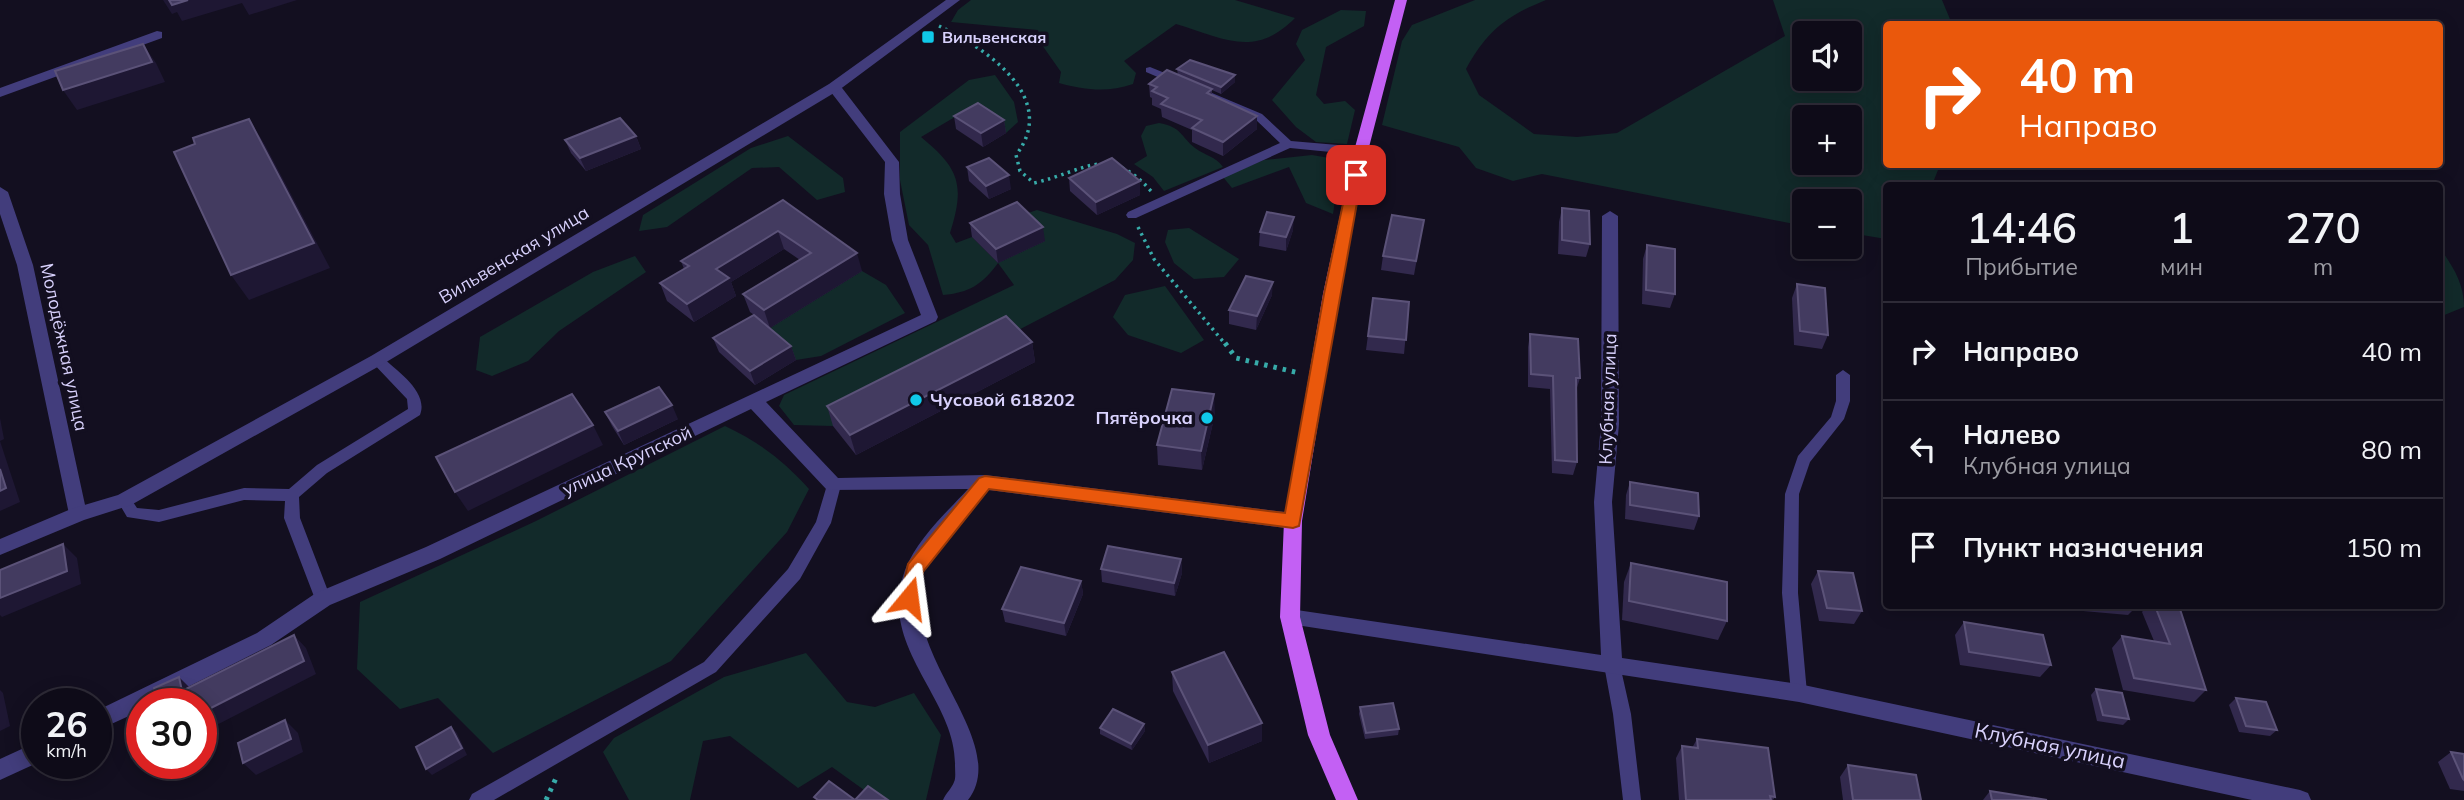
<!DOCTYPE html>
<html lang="ru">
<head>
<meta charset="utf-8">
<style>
	body { margin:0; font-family:Mulish,sans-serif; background:#171421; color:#f1f3f6; height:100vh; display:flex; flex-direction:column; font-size:26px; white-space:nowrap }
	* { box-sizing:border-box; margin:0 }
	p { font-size:23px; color:#9b9ba2 }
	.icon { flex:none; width:38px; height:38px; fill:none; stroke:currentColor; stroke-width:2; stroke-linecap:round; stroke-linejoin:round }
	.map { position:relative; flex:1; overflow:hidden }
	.sheet { position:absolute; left:1883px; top:182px; width:560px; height:427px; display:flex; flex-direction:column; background:#0e0b18; border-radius:7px; box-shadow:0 4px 18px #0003,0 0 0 2px #2e2b37 }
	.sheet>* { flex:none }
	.hud { position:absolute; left:1883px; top:21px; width:560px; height:147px; border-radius:7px; box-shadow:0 4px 18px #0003,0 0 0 2px #2e2b37; background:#ea580c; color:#fff; overflow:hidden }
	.tools { position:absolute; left:1792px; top:21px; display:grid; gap:14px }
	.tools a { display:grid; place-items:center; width:70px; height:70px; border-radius:7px; background:#0e0b18; box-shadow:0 4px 18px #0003,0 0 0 2px #2e2b37; font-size:35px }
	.speed { position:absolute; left:21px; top:688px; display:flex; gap:14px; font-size:35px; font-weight:700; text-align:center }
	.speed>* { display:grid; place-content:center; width:91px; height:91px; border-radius:50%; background:#0e0b18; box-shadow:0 4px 18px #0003,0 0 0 2px #2e2b37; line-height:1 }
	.speed small { font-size:18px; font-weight:400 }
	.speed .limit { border:10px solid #d22; background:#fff; color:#111 }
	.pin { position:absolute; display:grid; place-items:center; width:60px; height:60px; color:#fff; margin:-30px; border-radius:14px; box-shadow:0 4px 10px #0006 }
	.me { position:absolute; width:77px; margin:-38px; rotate:16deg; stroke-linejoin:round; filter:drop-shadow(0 0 5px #0008) }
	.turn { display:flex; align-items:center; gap:24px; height:147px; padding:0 21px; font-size:32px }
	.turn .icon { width:91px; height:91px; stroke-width:2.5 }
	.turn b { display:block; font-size:49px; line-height:60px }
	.eta { display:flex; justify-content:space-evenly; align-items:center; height:119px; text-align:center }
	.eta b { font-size:42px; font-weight:600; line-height:49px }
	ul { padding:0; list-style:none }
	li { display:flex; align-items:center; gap:21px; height:98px; padding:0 21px; border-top:2px solid #2e2b37 }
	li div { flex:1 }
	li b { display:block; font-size:26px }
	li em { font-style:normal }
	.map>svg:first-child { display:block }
	.green { fill:#122a2a; fill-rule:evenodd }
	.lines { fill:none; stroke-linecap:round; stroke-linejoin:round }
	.path-far1 { stroke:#37aba9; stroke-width:3.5; stroke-dasharray:2.5 4.5; stroke-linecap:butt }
	.path { stroke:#37aba9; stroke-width:5; stroke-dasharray:3.5 6; stroke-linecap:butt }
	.service { fill:#423d7c; fill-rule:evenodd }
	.minor { fill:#423d7c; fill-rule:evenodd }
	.tertiary { fill:#423d7c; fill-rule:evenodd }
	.primary { fill:#c360f4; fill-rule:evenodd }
	.wall { fill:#32294d }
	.shaded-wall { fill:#1e1733 }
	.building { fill:#433b60; stroke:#5b5278; stroke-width:2 }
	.route { fill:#ea580c; stroke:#983908; stroke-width:2 }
	.poi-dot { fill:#10c9e9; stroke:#130f20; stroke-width:2.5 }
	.labels { text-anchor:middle; stroke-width:7; stroke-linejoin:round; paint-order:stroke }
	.far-poi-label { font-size:16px; font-weight:bold; fill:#d8d1fc; stroke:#130f20; text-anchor:start }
	.street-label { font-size:18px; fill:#d8d1fc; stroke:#130f20 }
	.poi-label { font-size:18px; font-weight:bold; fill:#d8d1fc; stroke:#130f20; text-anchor:start }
	.near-street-label { font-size:21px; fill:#d8d1fc; stroke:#130f20 }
</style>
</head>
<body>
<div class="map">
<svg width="2464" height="800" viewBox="0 0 2464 800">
	<rect width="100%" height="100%" fill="#130f20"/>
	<g class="green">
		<path d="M971,0H1235L1295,18C1254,59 1224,38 1176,24L1124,61L1136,73L1133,84C1107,93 1085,90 1059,83L1061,72L1042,45L1038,30L951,22L958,10Z"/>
		<path d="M1475,0H1546C1506,16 1487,31 1466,69L1479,95L1534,134L1577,137L1617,133L1785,36L1773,0H1942L1952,24H1886V164L1940,165L1932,185L1886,186V239L1850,233V201H1804V226L1542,174L1513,181L1476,168L1459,147L1382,125L1402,41L1412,25ZM1804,33H1850V79H1804ZM1850,117V163H1804V117Z"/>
		<path d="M1341,10L1366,11L1364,26L1326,47L1316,95L1324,104L1345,101L1355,110L1347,144L1316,142L1296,127L1272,100L1305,60L1296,44L1302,30Z"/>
		<path d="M995,75L1014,102L1018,122L1006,133L980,117L960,114L921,137C960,169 965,185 950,233L956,243L972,237L998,263L1045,241L1019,216L1037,210L1117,234L1135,243L1133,260L1115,280L833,426L794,425L779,406L784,395L1014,285L998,263C983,284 969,293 943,295L928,245L909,225L900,180V132L969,80Z"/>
		<path d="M1159,123C1182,127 1180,136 1195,148C1206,156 1215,156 1223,167L1164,191L1153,177L1134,164L1147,156L1141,136L1146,126Z"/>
		<path d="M788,136L843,178L845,192L817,200L779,167L752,168L667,227L639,231L643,215L751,148Z"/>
		<path d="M1312,155L1341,160L1333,214L1306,203L1289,167L1232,188L1223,177L1264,160Z"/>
		<path d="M1189,228L1239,259L1224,277L1194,279L1174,263L1165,242L1168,230Z"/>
		<path d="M2440,248C2453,267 2464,283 2464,307L2442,316Z"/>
		<path d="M635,256L646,272L559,331L528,361L492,376L476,370L480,337L593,272Z"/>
		<path d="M862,271L886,285L905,313L821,356L796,360L770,328Z"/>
		<path d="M1165,286L1204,340L1181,353L1128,335L1113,317L1125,295Z"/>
		<path d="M725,426C759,442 784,461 809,489L787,532L671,661L493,753L438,698L400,709L357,669L360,602L536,521Z"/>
		<path d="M806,653L847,702L875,707L914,693L941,735L926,800H878L832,767L798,788L730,736L703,741L690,800H629L603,752L614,738L724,677Z"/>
	</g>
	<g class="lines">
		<g class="path-far1">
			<path d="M939,26C986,48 1060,98 1016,155L1020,171L1034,183C1086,171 1108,143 1151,191"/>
			<path d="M1138,227L1154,259L1226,345"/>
		</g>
		<g class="path">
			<path d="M1225,343L1236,358L1299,373"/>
			<path d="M546,800L557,776"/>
		</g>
		<g class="service">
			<path d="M1150,67L1182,80L1183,82L1178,85L1174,84L1146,72V68Z"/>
			<path d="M1200,88L1262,114L1291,141L1361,147L1367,151L1361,155L1290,148L1136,218H1128L1126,215L1128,212L1280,143L1254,118L1196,93L1194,91Z"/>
			<path d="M377,355L382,357C397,371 429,392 420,415L327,473L299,497L300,518L331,599L329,604L323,606L317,604L315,599L284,518L285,501L244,500L159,522L127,517L117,500L119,496H129L137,508L159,510L244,488L289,489L317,465L408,409L407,399L370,360Z"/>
			<path d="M1843,370L1850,375V401L1844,419L1810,462L1799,494L1798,593L1807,693L1805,698L1799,700L1793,698L1791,693L1782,593L1785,494L1798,456L1831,417L1836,401V375Z"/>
			<path d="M834,479L839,481L841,485L831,523L800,579L716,672L494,800H469L472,794L704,662L788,569L816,522L827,485L829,481Z"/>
			<path d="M1612,658L1618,660L1620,665L1631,714L1641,800H1623L1613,714L1604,665L1606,660Z"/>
		</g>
		<g class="minor">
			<path d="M157,31L162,32V38L0,97V88Z"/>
			<path d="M834,83L839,84L899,162L900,194L908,240L938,317L936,321L766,402L838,478L985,475L1293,513L1300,516L1302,521L1300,526L1293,529L989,490C969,514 939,539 925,569C891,647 1014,740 968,800H943C946,793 952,788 954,782C956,778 955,771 955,766C957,698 876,647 905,570C917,539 946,513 968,489L827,490L751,409L440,559L330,605L271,645L154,704H142V710L96,731V711L257,633L316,593L426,547L921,315L892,240L884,194L885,162L827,87Z"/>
			<path d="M0,187L8,192L33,265L87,514L85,519H71L69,514L17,265L0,214Z"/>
			<path d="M1610,211L1618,216L1619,424L1612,502L1622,658L1799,684L2300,790L2308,793L2311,800H2252L1799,702L1283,623L1280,617L1283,611L1290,609L1601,655L1594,502L1601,424L1602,216Z"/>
			<path d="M37,742V763L0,780V759Z"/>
		</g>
		<path class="tertiary" d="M946,0H960L839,90L383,364L131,505L84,520L0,555V539L71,509L118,495L371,356L829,84Z"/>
		<path class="primary" d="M1395,0H1407L1368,151L1339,294L1302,521L1300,617L1330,735L1358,800H1336L1308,735L1280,617L1284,521L1323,294L1354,151Z"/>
	</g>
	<g class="wall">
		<path d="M1177,69L1235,82L1221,94L1212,90V95L1257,129L1223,156L1192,142V130L1162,117L1161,109L1152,105V98L1150,97L1149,84L1178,75Z"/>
		<path d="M954,116L1004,120L1006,133L983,147L956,129Z"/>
		<path d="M636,136L641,149L586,171L571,153L565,140Z"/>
		<path d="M967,167L1011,189L989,199L969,181Z"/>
		<path d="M1069,178L1140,181V195L1097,215L1070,191Z"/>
		<path d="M783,200L862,271L770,328L758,318L791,346L796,360L755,385L719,352L713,338L754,315L750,312L743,294L800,260L784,249L731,282L736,296L694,322L667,301L660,283L684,269L681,261Z"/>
		<path d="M1562,208L1590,244L1586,257L1558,254L1559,222Z"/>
		<path d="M1424,220L1414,275L1381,270L1383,256Z"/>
		<path d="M970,223L1045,241L998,263L972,237Z"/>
		<path d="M1293,230L1286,251L1259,246L1260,232Z"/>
		<path d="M1647,245L1675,294L1670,308L1642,304L1643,259Z"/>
		<path d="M1797,284L1828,335L1822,349L1794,345L1792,298Z"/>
		<path d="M1272,295L1256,330L1229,324V310Z"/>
		<path d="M1373,298L1409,302L1404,354L1366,350Z"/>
		<path d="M1530,334L1580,378L1576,391L1577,462L1573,475L1552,473L1550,389L1528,387V347Z"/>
		<path d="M1032,342L1035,362L856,455L833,426L827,406Z"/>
		<path d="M605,412L678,419L624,445L612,426Z"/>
		<path d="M1215,414L1202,470L1158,465L1157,445Z"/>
		<path d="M1630,482L1699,516L1694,530L1625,519L1626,495Z"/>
		<path d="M1181,559L1182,573L1175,596L1102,582L1101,569Z"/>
		<path d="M1631,563L1727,621L1718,640L1622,620L1624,582Z"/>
		<path d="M1818,571L1862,611L1854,624L1819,621L1811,584Z"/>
		<path d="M1081,581L1083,594L1066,636L1005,622L1002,609Z"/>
		<path d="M2082,606H2137L2128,615L2083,611Z"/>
		<path d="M2147,606H2179L2206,690L2194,702L2123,690L2112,648L2122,636L2154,641L2142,612Z"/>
		<path d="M1964,622L2051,665L2040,677L1960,665L1955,635Z"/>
		<path d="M1172,672L1262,723V741L1209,763L1173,691Z"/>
		<path d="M2096,689L2129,719L2123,725L2097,721L2091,695Z"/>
		<path d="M2236,698L2277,730L2270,736L2239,732L2229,705Z"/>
		<path d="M1360,707L1399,729L1398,735L1365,739L1359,714Z"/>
		<path d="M1144,724L1145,731L1132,750L1100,734V728Z"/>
		<path d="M1697,739L1775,797L1773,800H1679L1676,758L1682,746L1692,748Z"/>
		<path d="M2451,752L2464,754V791L2450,789L2438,762Z"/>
		<path d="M1848,765L1921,800H1843L1840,777Z"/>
		<path d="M1990,791L2047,800H1983Z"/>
	</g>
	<g class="shaded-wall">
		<path d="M163,0H297L249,15L242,3L182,21L177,12L172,14Z"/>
		<path d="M143,44L156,63L165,82L77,110L63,90Z"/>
		<path d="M1235,75V82L1221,94V87Z"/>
		<path d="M1257,116V129L1223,156V142Z"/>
		<path d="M249,119L265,145L330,268L249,300L231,275Z"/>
		<path d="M1004,120L1006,133L983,147L981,133Z"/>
		<path d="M636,136L641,149L586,171L580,158Z"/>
		<path d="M1009,175L1011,189L989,199L986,186Z"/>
		<path d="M1140,181V195L1097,215L1096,202Z"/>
		<path d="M1294,217L1293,230L1286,251V237Z"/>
		<path d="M1043,227L1045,241L998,263L996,249Z"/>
		<path d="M778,231L784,249L731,282L736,296L694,322L687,304L716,269Z"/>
		<path d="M857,253L862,271L770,328L764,310Z"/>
		<path d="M1273,282L1272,295L1256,330L1257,316Z"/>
		<path d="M1032,342L1035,362L856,455L850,435Z"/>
		<path d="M791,346L796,360L755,385L750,371Z"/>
		<path d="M1214,394L1215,414L1202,470L1201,451Z"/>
		<path d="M672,405L678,419L624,445L618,431Z"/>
		<path d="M0,418L4,439L0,441L20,502L0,511Z"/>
		<path d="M593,425L603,445L468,511L455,492Z"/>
		<path d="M63,544L77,558L81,584L2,617L0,615V598Z"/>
		<path d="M1181,559L1182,573L1175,596L1174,583Z"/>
		<path d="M1081,581L1083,594L1066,636L1064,623Z"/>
		<path d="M294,635L306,648L316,674L203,732L208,751L201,754V713Z"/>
		<path d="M179,677L192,690L182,691Z"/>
		<path d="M0,690L3,693L10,726L0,731Z"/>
		<path d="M285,720L298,733L303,752L256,775L243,763Z"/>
		<path d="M1262,723V741L1209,763L1208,745Z"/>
		<path d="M1144,724L1145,731L1132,750L1131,744Z"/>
		<path d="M451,727L457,733L467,755L432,775L426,769Z"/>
	</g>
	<g class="building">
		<path d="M169,0H188L172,5Z"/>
		<path d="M143,44L152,62L63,90L55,71Z"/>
		<path d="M1190,60L1235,75L1221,87L1177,69Z"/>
		<path d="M1167,70L1212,89L1207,93L1257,116L1223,142L1192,128L1202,120L1161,104L1168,98L1152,91L1157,87L1149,84Z"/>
		<path d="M978,103L1004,120L981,133L954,116Z"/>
		<path d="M620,118L636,136L580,158L565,140Z"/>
		<path d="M249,119L314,243L231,275L174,152L195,144L193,138Z"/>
		<path d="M989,158L1009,175L986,186L967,167Z"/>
		<path d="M1112,158L1140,181L1096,202L1069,178Z"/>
		<path d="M783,200L857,253L764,310L743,294L811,253L778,231L716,269L729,278L687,304L660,283L689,266L681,261Z"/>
		<path d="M1017,202L1043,227L996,249L970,223Z"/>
		<path d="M1562,208L1589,211L1590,244L1562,240Z"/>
		<path d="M1267,212L1294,217L1286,237L1260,232Z"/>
		<path d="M1392,215L1424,220L1416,261L1383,256Z"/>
		<path d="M1647,245L1675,249V294L1646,290Z"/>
		<path d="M1246,276L1273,282L1257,316L1229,310Z"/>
		<path d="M1797,284L1825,288L1828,335L1800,331Z"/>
		<path d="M1373,298L1409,302L1406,340L1368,336Z"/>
		<path d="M754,315L791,346L750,371L713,338Z"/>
		<path d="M1006,316L1032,342L850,435L827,406Z"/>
		<path d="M1530,334L1578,339L1580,378H1576L1577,462L1555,460L1553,376L1531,374Z"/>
		<path d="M659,387L672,405L618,431L605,412Z"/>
		<path d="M1172,389L1214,394L1201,451L1157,445Z"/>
		<path d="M572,394L593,425L455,492L436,457Z"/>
		<path d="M0,469L6,488L0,491Z"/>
		<path d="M1630,482L1698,493L1699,516L1630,505Z"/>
		<path d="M63,544L67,571L0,598V570Z"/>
		<path d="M1108,546L1181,559L1174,583L1101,569Z"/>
		<path d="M1631,563L1727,582V621L1629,601Z"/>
		<path d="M1021,567L1081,581L1064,623L1002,609Z"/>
		<path d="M1818,571L1853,573L1862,611L1827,608Z"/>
		<path d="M2155,606H2179L2206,690L2134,678L2122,636L2170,644Z"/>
		<path d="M1964,622L2043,635L2051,665L1969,652Z"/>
		<path d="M294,635L304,661L201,713V704H158L154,688L179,677L182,691Z"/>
		<path d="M1224,652L1262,723L1208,745L1172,672Z"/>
		<path d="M2096,689L2122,693L2129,719L2103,715Z"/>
		<path d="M2236,698L2266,702L2277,730L2246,726Z"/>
		<path d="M1393,703L1399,729L1366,733L1360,707Z"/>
		<path d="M1113,709L1144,724L1131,744L1100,728Z"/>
		<path d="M285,720L291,739L243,763L238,743Z"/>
		<path d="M451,727L462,748L426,769L416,747Z"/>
		<path d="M1697,739L1768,748L1775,797L1770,796L1771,800H1686L1682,746L1698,748Z"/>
		<path d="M2451,752L2464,754V780L2463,779Z"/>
		<path d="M1848,765L1916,775L1921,800H1853Z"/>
		<path d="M829,781L855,800L868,786L888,800H818L814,797Z"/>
		<path d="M1990,791L2047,800H1992Z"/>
	</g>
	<path class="route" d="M1356,170L1362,175L1299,526L1293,528L989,489L923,572L915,603H902L900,598L908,564L979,478L985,476L1285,513L1324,294L1349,175Z"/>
	<g class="poi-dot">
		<rect x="921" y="30" width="14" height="14" rx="3.5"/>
		<circle cx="916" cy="400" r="7"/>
		<circle cx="1207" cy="418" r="7"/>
	</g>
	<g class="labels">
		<g class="far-poi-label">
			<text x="942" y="43">Вильвенская</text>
		</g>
		<g class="street-label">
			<text transform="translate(514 255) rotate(-31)" y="6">Вильвенская улица</text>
			<text transform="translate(64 347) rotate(78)" y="6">Молодёжная улица</text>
			<text transform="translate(1608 399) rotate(-88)" y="6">Клубная улица</text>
			<text transform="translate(627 461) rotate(-25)" y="6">улица Крупской</text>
		</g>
		<g class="poi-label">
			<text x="930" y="406">Чусовой 618202</text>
			<text x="1193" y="424" text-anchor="end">Пятёрочка</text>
		</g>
		<g class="near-street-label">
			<text transform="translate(2050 746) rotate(12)" y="7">Клубная улица</text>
		</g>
	</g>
</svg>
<div class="tools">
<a><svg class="icon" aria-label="sound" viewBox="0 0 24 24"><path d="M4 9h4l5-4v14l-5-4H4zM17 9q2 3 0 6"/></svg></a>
<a>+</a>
<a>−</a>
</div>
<div class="speed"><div>26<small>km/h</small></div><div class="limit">30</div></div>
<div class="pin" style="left:1356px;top:175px;background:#d93025"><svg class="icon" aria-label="arrive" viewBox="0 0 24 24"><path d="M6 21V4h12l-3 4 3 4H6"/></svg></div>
<svg class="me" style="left:909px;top:598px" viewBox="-20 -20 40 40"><path d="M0-17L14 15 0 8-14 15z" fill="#ea580c" stroke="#fff" stroke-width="4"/></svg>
<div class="hud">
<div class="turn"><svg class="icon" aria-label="right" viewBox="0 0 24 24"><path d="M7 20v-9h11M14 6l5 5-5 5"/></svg><div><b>40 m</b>Направо</div></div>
</div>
<section class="sheet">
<div class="eta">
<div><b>14:46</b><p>Прибытие</p></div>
<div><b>1</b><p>мин</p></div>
<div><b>270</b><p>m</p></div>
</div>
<ul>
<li><svg class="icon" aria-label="right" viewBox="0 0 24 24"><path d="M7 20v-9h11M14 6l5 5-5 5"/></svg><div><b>Направо</b></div><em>40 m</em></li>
<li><svg class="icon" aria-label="left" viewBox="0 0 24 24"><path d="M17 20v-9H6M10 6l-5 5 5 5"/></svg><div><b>Налево</b><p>Клубная улица</p></div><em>80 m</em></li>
<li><svg class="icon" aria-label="arrive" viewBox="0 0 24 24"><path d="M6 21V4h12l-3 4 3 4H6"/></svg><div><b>Пункт назначения</b></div><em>150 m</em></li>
</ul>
</section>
</div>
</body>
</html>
